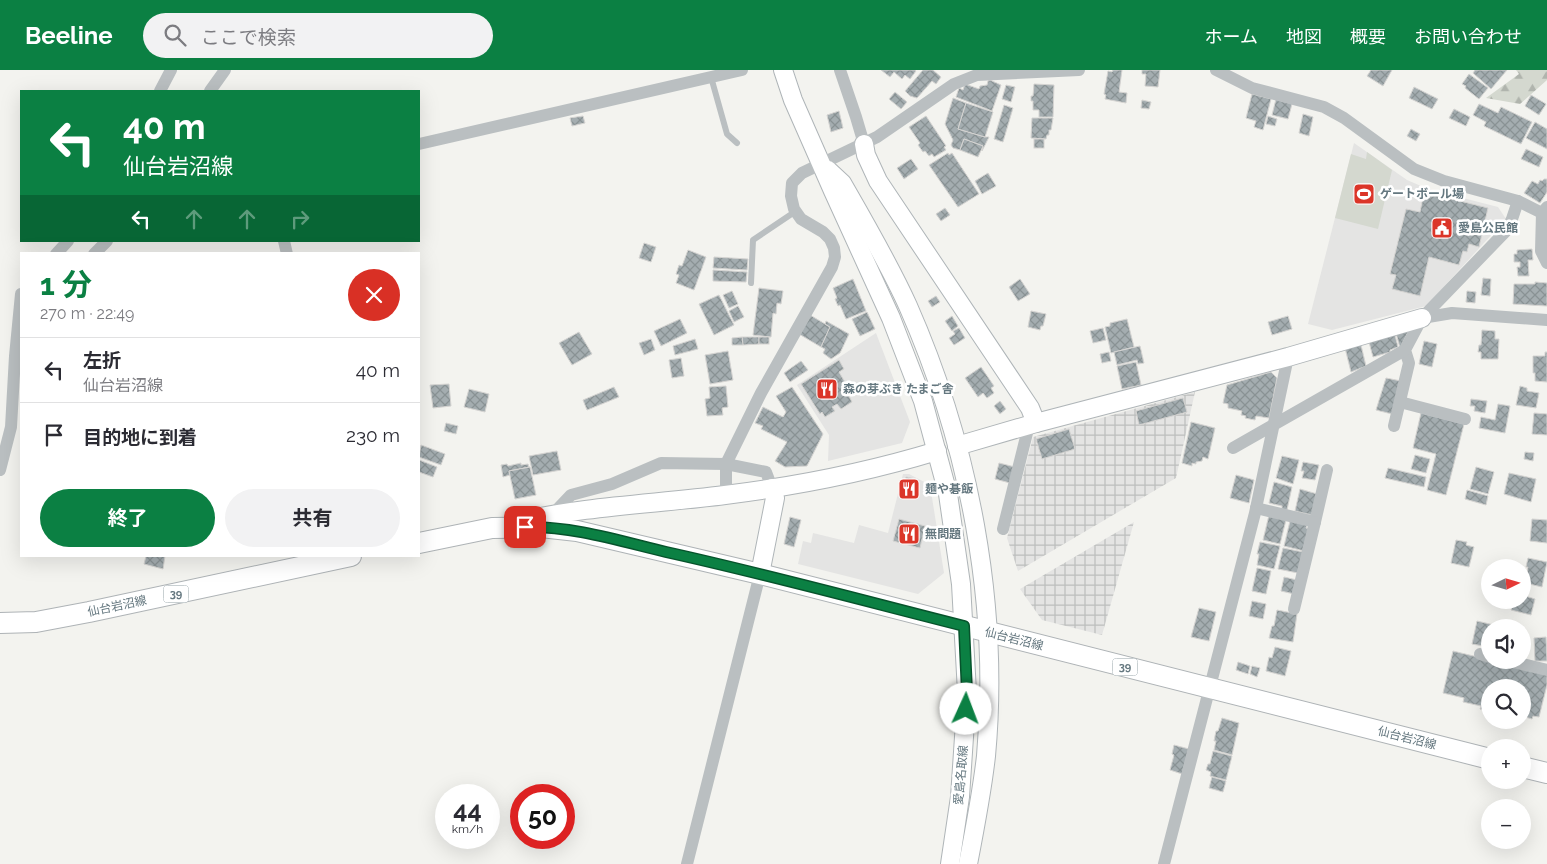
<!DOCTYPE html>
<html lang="ja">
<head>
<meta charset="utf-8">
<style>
	body { margin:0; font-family:Raleway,"Noto Sans JP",sans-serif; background:#f2f2f3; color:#2b2b33; height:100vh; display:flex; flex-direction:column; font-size:19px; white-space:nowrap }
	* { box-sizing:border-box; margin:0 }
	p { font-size:16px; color:#7c7c81 }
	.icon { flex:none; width:28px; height:28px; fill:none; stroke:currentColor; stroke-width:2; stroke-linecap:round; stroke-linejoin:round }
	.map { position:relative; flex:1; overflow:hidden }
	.details { position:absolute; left:20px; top:182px; width:400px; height:305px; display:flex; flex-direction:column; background:#fff; border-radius:0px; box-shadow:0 5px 20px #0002 }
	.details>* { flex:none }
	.top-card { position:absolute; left:20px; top:20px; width:400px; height:152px; border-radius:0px; box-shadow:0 5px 20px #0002; background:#0b8043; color:#fff; overflow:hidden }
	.needle { width:32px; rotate:85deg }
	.tools { position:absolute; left:1481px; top:489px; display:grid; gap:10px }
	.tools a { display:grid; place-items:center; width:50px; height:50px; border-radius:50%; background:#fff; box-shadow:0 5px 20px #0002; font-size:25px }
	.speed { position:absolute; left:435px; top:714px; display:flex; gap:10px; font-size:25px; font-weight:700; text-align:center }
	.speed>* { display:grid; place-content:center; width:65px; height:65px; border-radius:50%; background:#fff; box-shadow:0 5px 20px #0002; line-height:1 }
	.speed small { font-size:12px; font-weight:400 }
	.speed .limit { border:8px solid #d22; background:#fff; color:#111 }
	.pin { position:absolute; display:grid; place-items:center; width:42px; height:42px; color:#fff; margin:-21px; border-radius:10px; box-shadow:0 2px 8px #0006 }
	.me { position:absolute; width:55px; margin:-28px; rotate:2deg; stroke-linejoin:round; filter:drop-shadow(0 0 4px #0008) }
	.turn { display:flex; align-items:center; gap:18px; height:105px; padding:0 20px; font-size:22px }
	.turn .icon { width:65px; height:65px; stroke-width:2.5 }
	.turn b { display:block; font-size:35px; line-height:42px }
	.lanes { display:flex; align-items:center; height:48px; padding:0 20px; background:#0003; justify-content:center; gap:25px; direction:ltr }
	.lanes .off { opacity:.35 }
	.round { display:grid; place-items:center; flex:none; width:52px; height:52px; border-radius:26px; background:#f2f2f3 }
	.headline { display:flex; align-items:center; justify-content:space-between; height:85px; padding:0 20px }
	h1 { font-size:30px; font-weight:700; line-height:38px; color:#0b8043 }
	.action { display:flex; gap:10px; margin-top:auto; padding:10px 20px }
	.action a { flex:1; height:58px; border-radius:30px; background:#0b8043; color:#fff; font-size:20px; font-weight:700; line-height:58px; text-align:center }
	.action a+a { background:#f2f2f3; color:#2b2b33 }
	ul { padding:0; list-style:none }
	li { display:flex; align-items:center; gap:15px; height:65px; padding:0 20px; border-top:1px solid #e1e1e2 }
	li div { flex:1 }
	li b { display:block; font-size:19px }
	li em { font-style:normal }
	header { display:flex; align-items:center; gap:30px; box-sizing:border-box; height:70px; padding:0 25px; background:#0b8043; color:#fff }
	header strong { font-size:24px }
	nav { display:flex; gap:28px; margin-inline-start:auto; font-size:18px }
	.search { width:350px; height:45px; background:#f2f2f3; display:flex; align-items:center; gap:12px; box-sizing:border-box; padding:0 18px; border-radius:28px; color:#7c7c81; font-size:19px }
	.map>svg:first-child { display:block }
	.built { fill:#e4e4e3 }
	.industrial { fill:url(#industrial-grid) }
	.forest { fill:url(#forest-firs) }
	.garden { fill:#d4d8cf }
	.building { fill:url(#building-cross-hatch); stroke:#d5d4d2 }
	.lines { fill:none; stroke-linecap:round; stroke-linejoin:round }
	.secondary-casing { stroke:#afb5b8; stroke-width:20 }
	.primary-casing { stroke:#aeb3b6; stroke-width:22 }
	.lane { stroke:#babfc1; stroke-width:6 }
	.street { stroke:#babfc1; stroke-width:12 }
	.secondary { stroke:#fff; stroke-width:18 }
	.primary { stroke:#fff; stroke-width:20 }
	.route-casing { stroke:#07532c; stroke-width:12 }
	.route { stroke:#0b8043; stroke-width:9 }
	.labels { text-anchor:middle; stroke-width:5; stroke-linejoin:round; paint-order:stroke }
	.shield { fill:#fff; stroke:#92a0a5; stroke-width:1 }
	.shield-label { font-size:11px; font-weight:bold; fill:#64777f }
	.poi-label { font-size:12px; font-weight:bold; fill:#64777f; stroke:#fff; text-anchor:start }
	.street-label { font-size:12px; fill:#64777f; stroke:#fff }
</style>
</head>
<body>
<header>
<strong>Beeline</strong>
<div class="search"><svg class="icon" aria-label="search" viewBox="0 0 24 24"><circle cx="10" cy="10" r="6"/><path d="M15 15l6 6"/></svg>ここで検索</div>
<nav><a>ホーム</a><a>地図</a><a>概要</a><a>お問い合わせ</a></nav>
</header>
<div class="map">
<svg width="1547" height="794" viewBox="0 0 1547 794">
	<defs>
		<pattern id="industrial-grid" width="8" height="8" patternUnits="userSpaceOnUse" patternTransform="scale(1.25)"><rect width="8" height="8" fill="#e4e4e3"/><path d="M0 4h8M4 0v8" fill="none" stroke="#bcbebd"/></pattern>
		<pattern id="forest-firs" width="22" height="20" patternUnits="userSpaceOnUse" patternTransform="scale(1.25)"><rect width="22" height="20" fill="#d4d8cf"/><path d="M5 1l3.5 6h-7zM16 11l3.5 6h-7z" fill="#b0b4ad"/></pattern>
		<pattern id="building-cross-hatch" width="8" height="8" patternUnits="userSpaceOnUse" patternTransform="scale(1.25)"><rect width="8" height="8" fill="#a4adb0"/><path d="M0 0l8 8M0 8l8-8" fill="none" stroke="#899294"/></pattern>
	</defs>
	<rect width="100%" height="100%" fill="#f3f3ef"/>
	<g class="built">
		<path d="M1354,73L1407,110L1428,119L1498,137L1506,149L1426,236L1332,260L1308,254Z"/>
		<path d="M876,263L910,352L902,373L828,391L829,365L797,315Z"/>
		<path d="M903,404H909L930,415L944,503L918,524L798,494L803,471L811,473L813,463L854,473L859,455L888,463Z"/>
	</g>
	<g class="industrial">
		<path d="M1195,322L1176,408L1018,501L1007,468L1033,367Z"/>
		<path d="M1134,452L1102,565L1042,550L1020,519Z"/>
	</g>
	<path class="forest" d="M1516,0H1547V10L1520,34L1486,28L1519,4Z"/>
	<path class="garden" d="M1367,82L1392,100L1378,159L1335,148L1351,84L1366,89Z"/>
	<g class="building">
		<path d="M881,0H915L916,1L910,9L905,5L902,9L894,2L890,7Z"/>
		<path d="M923,0H933L941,7L936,14L932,11L917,28L910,26L905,21Z"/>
		<path d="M1113,0H1122L1119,22L1127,23L1126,33L1105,29L1106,25L1104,24L1108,1L1112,2Z"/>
		<path d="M1142,0H1160L1158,17L1145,16L1146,4H1142Z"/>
		<path d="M1371,0H1392L1383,16L1367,6Z"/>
		<path d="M1475,0H1507L1491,19L1473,3Z"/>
		<path d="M1469,4L1488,18L1479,29L1465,18L1466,16L1462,14Z"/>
		<path d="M990,10L1001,15L992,41L956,27L959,18L963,20L965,14L979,19L980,16L987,15L988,11Z"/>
		<path d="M1034,14L1054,15L1053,47H1039V40H1033V31H1031V26H1033Z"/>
		<path d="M1006,15L1015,17L1011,32L1002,29Z"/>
		<path d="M1414,17L1438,29L1432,39L1409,28Z"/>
		<path d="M895,22L907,32L901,39L889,29Z"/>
		<path d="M1252,24L1271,29L1263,60L1254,57L1256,51L1246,48Z"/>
		<path d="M1531,25L1546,34L1539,45L1525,36Z"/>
		<path d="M953,28L966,33L958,59L985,67H989L982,81L983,76L964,69L960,80L953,78L951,75L953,70L945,54Z"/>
		<path d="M1276,29L1292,34L1288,49L1272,45Z"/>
		<path d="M1142,30L1151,32L1149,39L1141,38Z"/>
		<path d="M966,33L993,42L985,67L958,59Z"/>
		<path d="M1479,34L1498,43L1501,37L1532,52L1521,74L1484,56L1486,52L1473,45Z"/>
		<path d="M1004,35L1013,38L1003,72L994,69Z"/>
		<path d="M1454,39L1470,47L1466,56L1449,48Z"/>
		<path d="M839,41L843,58L831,62L827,45Z"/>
		<path d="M1303,44L1313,47L1309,66L1299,63Z"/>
		<path d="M583,46L585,53L572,56L570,48Z"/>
		<path d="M926,46L946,76L944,77L946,80L934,87L932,84L929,86L925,81L923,82L918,75L920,73L909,57Z"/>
		<path d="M1268,46L1277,49L1275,56L1266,54Z"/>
		<path d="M1032,48H1053L1051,60H1049V65H1047L1046,69L1031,68Z"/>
		<path d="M1535,52L1547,59V79L1526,68Z"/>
		<path d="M1411,59L1420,64L1416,71L1407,66Z"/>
		<path d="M964,69L983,76L978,87L960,80Z"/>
		<rect x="1034" y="69" width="10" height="9"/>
		<path d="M1526,79L1543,87L1539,97L1521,89Z"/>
		<path d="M948,83L949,85L952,83L979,124L958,137L929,95Z"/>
		<path d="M911,89L918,99L904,109L897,98Z"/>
		<path d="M988,103L996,116L982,124L975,111Z"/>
		<path d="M1544,109H1547V122L1540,133L1524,123L1532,111L1538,114L1540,110L1542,111Z"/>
		<path d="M1424,122L1488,138L1479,177L1469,174L1467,182L1463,181L1459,195L1429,187L1420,226L1392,219L1396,205L1390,204L1406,139L1420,142Z"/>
		<path d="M945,138L950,145L941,151L936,144Z"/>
		<path d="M644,173L656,177L651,192L639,188Z"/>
		<path d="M1532,179L1533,190H1528L1529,206H1518L1517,197H1520V192H1514V184H1517V180Z"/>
		<path d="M688,180L706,187L694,220L676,213L679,205L676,204L679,195L682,196Z"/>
		<path d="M714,187L748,189L747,200L713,198Z"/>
		<path d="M713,200L747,202L746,212L713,211Z"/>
		<path d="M1483,208L1491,209L1490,226L1481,225Z"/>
		<path d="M853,209L866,241L846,249L840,235L838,236L835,229L837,228L833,218Z"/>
		<path d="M1020,209L1030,224L1018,231L1009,217Z"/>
		<path d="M1535,212L1547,213V236L1513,234L1514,214H1535Z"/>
		<path d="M759,218L783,221L781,234L777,233L776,244L773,243L771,267L753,265Z"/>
		<path d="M732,221L738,234L729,238L723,225Z"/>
		<path d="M1467,221L1476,222L1475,233L1466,232Z"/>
		<path d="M719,225L734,255L714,265L699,234Z"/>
		<path d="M936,226L940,232L932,237L928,231Z"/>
		<path d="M738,236L744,247L734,252L729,241Z"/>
		<path d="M1031,241L1046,244L1043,256H1041L1040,260L1028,257Z"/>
		<path d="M867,242L875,259L860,266L852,249Z"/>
		<path d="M810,245L830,257L821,277L799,264Z"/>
		<path d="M952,246L958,256L952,261L945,251Z"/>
		<path d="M1288,246L1292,259L1272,265L1268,252Z"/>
		<path d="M680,249L687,263L661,276L654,261Z"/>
		<path d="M1127,249L1134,277L1111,283L1105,257L1110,256V253Z"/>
		<path d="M826,251L849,264L840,283L831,289L823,283L825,279L821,277L830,257L825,254Z"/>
		<path d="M959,258L965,268L954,275L949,268L955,264L953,261Z"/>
		<path d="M1103,258L1106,270L1093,273L1090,261Z"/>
		<path d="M1409,260L1400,278L1396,263Z"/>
		<path d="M1482,260L1495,261V269H1499L1498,289H1481V282H1478L1479,275H1481Z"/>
		<path d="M579,262L592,284L572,295L559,273Z"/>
		<path d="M1395,265L1398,277L1390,280V282L1373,287L1369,272Z"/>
		<path d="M742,267H759V274L743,275Z"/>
		<path d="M742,267L743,275H732V268Z"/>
		<rect x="759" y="267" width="10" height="7"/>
		<path d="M651,269L655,280L644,285L639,273Z"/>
		<path d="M695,269L698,279L675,285L673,276Z"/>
		<path d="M1424,271L1437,274L1432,297L1419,294Z"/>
		<path d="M1361,275L1366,296L1351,302L1345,278Z"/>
		<path d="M1140,276L1144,293L1138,294L1137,290L1117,295L1114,282Z"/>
		<path d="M728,281L733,310L710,314L705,285Z"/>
		<path d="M1109,282L1111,291L1102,293L1100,284Z"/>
		<path d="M1545,282H1547V312L1535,311V303H1533V286H1545Z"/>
		<path d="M681,288L684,306L672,308L669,290Z"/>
		<path d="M839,290L844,299L839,302L852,324L849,326L852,332L841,339L837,334L832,337L835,341L825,347L822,342L820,344L801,314Z"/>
		<path d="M801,291L808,300L790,312L784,303Z"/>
		<path d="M1136,292L1141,315L1122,319L1117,296Z"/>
		<path d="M981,297L994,316L991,318L994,323L987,328L983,323L978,327L965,308Z"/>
		<path d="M1271,302L1277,308L1269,348L1256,346L1255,350L1245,348L1246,346L1241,345L1242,341L1228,338V334L1223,333L1227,315Z"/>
		<path d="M1386,308L1401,311L1392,344L1376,340Z"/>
		<path d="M449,314L451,336L433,338L430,315Z"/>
		<path d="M726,316L728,337L722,338L723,345L707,346L705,329L710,328L709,317Z"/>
		<path d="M1520,316L1527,318V321L1539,323L1536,338L1516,335Z"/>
		<path d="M614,317L619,327L587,340L583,330Z"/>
		<path d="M792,317L823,364L807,396L785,397L775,391L787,372L761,359L763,356L755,353L763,337L783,347L786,342L776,326Z"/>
		<path d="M469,319L489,324L485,342L464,337Z"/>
		<path d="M1183,328L1187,342L1139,355L1136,341Z"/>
		<path d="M1471,329L1487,331L1485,343L1474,341L1475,336H1470Z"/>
		<path d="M1000,331L1006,339L1000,344L994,336Z"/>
		<path d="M1498,334L1510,336L1505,363L1479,358L1481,347L1495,350Z"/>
		<path d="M1421,343L1464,354L1446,425L1427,420L1436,384L1413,378Z"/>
		<path d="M1534,343L1547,344V365L1532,364Z"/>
		<path d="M1191,352L1215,358L1208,389L1203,387L1202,391L1196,392V394L1192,393V396L1182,393Z"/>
		<path d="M446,353L458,356L456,364L444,361Z"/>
		<path d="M1069,359L1075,379L1042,389L1036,369Z"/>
		<path d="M421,375L445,384L441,395L419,387Z"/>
		<path d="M557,381L561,400L533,405L529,386Z"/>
		<path d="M1525,382L1534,383L1533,391L1524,389Z"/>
		<path d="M1415,385L1430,389L1426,403L1411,399Z"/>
		<path d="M1282,386L1299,390L1293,414L1276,408Z"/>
		<path d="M419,390L437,397L433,407L419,402Z"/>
		<path d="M1303,392L1319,395L1315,410L1302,408L1304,401H1301Z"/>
		<path d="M521,393V395L528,394L529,397L509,401L510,405L503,407L501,395L507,394L508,396Z"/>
		<path d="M999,393L1015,397L1010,413L995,409Z"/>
		<path d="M530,397L536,425L515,429L509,401Z"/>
		<path d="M1476,397L1494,402L1488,424L1470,419Z"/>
		<path d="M1388,398L1426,407L1424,417L1385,408Z"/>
		<path d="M1509,403L1536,409L1531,432L1504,424Z"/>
		<path d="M1236,405L1254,410L1249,433L1230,428Z"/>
		<path d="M906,407L916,409L912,428L901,425Z"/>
		<path d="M1274,412L1292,417L1287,440L1282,439V436L1269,433Z"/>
		<path d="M1300,419L1317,424L1312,445L1295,441Z"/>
		<path d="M1467,420L1488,426L1486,435L1465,429Z"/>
		<path d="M1269,445L1286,450L1280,474L1263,470Z"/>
		<path d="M790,447L801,450L794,477L784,474Z"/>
		<path d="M899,449L925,456L920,478L893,471Z"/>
		<path d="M1532,449L1547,450V473L1530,471Z"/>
		<path d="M1290,451L1307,455L1306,458L1309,459L1304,481L1284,476Z"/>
		<path d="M1456,470L1467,472L1466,475L1474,477L1469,497L1451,493Z"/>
		<path d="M1260,472L1280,476L1274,499L1257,495L1259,484H1257Z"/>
		<path d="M1283,478L1303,482L1298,503L1278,499Z"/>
		<path d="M146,486H165L163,499L144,494Z"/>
		<path d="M1528,488L1547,492L1542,517L1525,513L1528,497H1526Z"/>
		<path d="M1257,498L1271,501L1266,524L1252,521Z"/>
		<path d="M1284,507L1297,510L1294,524L1281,521Z"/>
		<path d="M1522,525L1535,529L1531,545L1511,540L1514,530H1522Z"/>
		<path d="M1252,531L1266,534L1263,549L1249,546Z"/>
		<path d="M1199,538L1216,542L1209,571L1191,567Z"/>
		<path d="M1277,540L1297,544L1293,572L1269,568L1272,556H1274Z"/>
		<path d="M1477,551L1494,555L1493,558H1490L1489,577L1472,574Z"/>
		<path d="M1546,567L1547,591H1535L1534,568Z"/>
		<path d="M1275,577L1291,581L1285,606L1266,601L1269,587L1272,588Z"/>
		<path d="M1453,581L1547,604V615L1539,647L1533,646L1532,649L1522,646V618H1490V642L1480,639L1481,636L1463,632L1464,628L1443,623Z"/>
		<path d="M1238,592L1250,596L1248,604L1236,600Z"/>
		<path d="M1252,596L1260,598L1257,607L1250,604Z"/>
		<path d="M1222,648L1239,653L1232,685L1214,680L1216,671H1214L1216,661H1218Z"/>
		<path d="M1174,675L1189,679L1182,704L1170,700L1174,685L1172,684Z"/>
		<path d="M1213,681L1232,686L1226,710L1210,706L1211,702L1206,700L1208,694H1210Z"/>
		<path d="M1212,707L1226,711L1223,722L1209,718Z"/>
	</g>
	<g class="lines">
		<g class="secondary-casing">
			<g id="secondary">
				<path d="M783,0L793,30L833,121L891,248L923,331L948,424L961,514L967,622L960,727L950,794"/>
				<path d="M864,74L866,85L878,111L1030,338L1036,353"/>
				<path d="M828,100L842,113C865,153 889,194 908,236C969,374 1000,535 986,686C982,722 975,758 968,794"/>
				<path d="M957,376L1036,353L1288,287L1422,248"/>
				<path d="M517,452C585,436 656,434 725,425C797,416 868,402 937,381"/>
				<path d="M760,504L775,428L772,418"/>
			</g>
		</g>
		<g class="primary-casing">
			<g id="primary">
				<path d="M419,473L492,458L541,457L577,461L760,504L1490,689"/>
				<path d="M0,553L36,552L89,542L351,486"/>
				<path d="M1522,697L1547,703"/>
			</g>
		</g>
		<g class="lane">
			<path d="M711,7L727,64L737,73"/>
			<path d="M751,213L753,170L796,141"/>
		</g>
		<g class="street">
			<path d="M840,0L856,47L864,74"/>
			<path d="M1216,0L1252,18L1324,37L1344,48L1414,99L1444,111L1518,131L1542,143"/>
			<path d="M160,21L171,0"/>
			<path d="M210,21L225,0"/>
			<path d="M419,74L742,0"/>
			<path d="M1547,137L1542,143L1541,181L1547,193"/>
			<path d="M284,171L287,184"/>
			<path d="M56,184L68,171"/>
			<path d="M94,184L107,171"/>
			<path d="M1422,248L1452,243L1547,250"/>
			<path d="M1400,332L1465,349"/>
			<path d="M1394,356L1409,293L1405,280L1422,248L1506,161L1512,149L1518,131"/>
			<path d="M1233,378L1405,280"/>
			<path d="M0,400L11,357L15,286L21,224"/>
			<path d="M726,425V394L761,323L832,197L835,187L834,178L830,169L823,162L801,149L794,139L791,126L792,113L802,103L877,67L954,14L977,5L1079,0"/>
			<path d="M1256,438L1315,452L1327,400"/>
			<path d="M551,446L571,425L612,414L661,393L726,394L766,402L772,418"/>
			<path d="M1003,459L1029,355"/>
			<path d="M1294,539L1315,452"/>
			<path d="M1480,584L1490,587"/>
			<path d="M1505,590L1547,600"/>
			<path d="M687,794L760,504"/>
			<path d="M1164,794L1255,443L1288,287"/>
		</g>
		<use href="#secondary" class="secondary"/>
		<use href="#primary" class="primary"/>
	</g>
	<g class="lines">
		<g class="route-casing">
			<path id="route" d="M525,457C573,456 620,471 666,482C766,504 865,531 964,556L967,622L966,639"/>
		</g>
		<use href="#route" class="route"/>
	</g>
	<defs>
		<g id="stadium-square" transform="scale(1.125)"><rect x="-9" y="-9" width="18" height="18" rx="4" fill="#db3528" stroke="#fff"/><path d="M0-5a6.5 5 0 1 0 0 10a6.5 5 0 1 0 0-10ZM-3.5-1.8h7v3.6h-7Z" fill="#fff"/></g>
		<g id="civic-square" transform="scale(1.125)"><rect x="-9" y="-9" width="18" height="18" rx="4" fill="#db3528" stroke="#fff"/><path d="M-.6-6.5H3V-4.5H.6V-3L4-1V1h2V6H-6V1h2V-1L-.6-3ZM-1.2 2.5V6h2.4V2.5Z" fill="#fff"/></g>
		<g id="restaurant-square" transform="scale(1.125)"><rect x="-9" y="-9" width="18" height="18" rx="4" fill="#db3528" stroke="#fff"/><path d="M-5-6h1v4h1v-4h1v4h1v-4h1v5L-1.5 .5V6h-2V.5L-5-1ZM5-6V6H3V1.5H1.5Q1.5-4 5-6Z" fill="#fff"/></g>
	</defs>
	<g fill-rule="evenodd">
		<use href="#stadium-square" x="1364" y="124"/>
		<use href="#civic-square" x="1442" y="158"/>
		<use href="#restaurant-square" x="827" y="319"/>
		<use href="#restaurant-square" x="909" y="419"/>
		<use href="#restaurant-square" x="909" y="464"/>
	</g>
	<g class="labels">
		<g class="shield">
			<rect x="163.5" y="515.5" width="25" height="17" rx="4"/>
			<rect x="1112.5" y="588.5" width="25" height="17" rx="4"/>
		</g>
		<g class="shield-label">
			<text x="176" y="528">39</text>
			<text x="1125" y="601">39</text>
		</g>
		<g class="poi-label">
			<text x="1380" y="128">ゲートボール場</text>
			<text x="1458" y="162">愛島公民館</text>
			<text x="843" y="323">森の芽ぶき たまご舎</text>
			<text x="925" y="423">麺や碁飯</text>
			<text x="925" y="468">無問題</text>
		</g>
		<g class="street-label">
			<text transform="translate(117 536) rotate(-12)" y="4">仙台岩沼線</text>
			<text transform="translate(1014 569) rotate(14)" y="4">仙台岩沼線</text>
			<text transform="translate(1407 668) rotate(14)" y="4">仙台岩沼線</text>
			<text transform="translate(961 705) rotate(-85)" y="4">愛島名取線</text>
		</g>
	</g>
</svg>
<div class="tools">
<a><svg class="needle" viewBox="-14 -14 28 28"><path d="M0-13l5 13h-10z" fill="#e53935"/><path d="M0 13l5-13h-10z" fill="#7c7c81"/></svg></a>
<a><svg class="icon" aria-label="sound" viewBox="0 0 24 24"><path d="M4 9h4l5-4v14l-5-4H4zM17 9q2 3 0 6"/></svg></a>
<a><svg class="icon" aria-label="search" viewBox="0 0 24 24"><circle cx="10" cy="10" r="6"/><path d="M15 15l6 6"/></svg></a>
<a>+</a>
<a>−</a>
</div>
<div class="speed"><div>44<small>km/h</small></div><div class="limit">50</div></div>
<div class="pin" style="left:525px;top:457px;background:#d93025"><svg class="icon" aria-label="arrive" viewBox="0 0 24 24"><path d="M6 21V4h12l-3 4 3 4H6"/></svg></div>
<svg class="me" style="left:966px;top:639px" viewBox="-20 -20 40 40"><circle r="19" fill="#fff"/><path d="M0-13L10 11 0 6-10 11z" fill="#0b8043"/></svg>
<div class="top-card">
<div class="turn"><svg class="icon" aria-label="left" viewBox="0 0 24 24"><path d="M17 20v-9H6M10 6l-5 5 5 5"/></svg><div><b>40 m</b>仙台岩沼線</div></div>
<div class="lanes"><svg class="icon" aria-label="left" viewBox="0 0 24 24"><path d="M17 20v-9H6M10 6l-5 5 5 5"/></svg><svg class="icon off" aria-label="ahead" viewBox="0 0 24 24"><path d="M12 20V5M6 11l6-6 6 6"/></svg><svg class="icon off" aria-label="ahead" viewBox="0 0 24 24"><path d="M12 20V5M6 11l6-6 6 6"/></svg><svg class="icon off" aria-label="right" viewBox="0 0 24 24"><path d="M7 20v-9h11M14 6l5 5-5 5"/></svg></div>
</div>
<section class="details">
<div class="headline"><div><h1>1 分</h1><p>270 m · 22:49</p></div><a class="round" style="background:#d93025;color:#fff"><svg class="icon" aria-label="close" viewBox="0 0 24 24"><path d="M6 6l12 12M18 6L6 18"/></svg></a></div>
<ul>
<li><svg class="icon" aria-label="left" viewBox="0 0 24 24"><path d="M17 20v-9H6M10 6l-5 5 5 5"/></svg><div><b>左折</b><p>仙台岩沼線</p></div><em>40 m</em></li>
<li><svg class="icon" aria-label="arrive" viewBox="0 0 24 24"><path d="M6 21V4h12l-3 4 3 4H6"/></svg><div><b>目的地に到着</b></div><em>230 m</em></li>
</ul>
<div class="action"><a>終了</a><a>共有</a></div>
</section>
</div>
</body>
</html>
